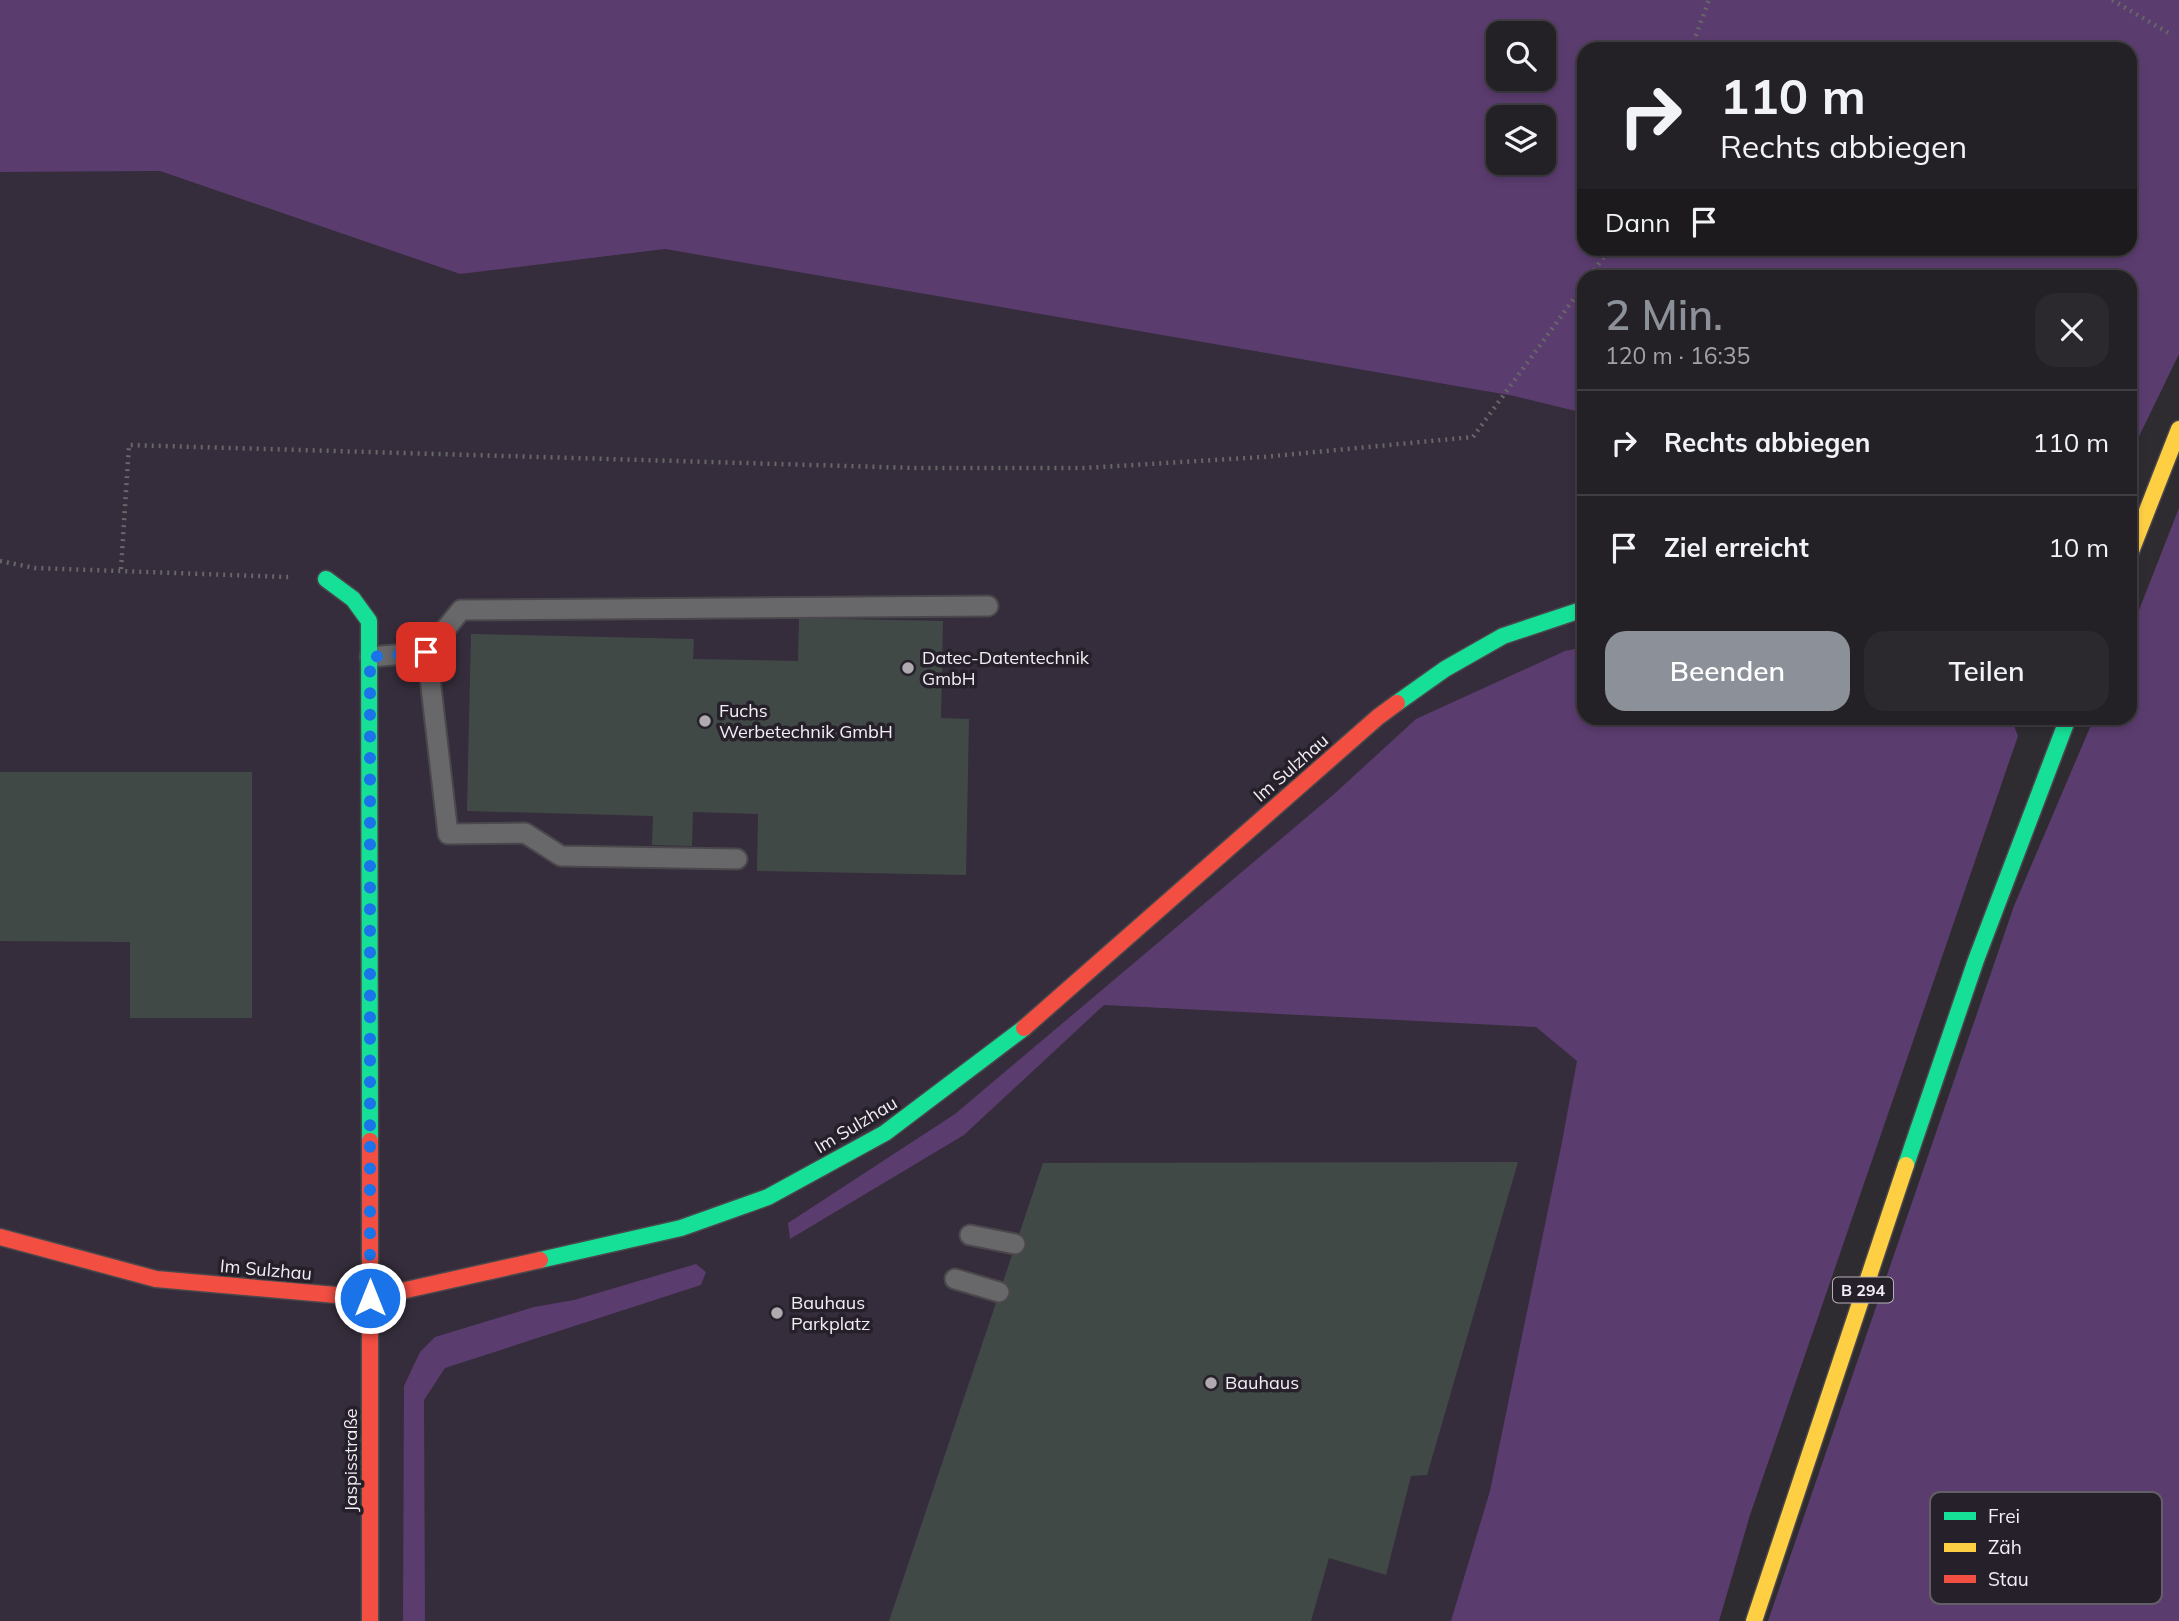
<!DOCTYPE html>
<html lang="de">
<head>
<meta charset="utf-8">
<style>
	body { margin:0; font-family:Mulish,sans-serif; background:#2b292d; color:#f1f3f6; height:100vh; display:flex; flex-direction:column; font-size:26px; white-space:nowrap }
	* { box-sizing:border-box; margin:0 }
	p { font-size:23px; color:#a3a3a7 }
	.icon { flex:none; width:38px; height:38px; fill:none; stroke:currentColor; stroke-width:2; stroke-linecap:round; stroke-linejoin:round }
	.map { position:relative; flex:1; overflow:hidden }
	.drawer { position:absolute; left:1577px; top:270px; width:560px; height:455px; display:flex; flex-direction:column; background:#232125; border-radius:21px; box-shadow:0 4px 10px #0003,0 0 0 2px #403e42 }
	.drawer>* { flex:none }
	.banner { position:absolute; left:1577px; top:42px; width:560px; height:214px; border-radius:21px; box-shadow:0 4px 10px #0003,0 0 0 2px #403e42; background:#232125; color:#f1f3f6; overflow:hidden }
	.fabs { position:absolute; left:1486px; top:21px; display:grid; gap:14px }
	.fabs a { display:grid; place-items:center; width:70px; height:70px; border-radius:14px; background:#232125; box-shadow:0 4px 10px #0003,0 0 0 2px #403e42; font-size:35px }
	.pin { position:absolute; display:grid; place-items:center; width:60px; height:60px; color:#fff; margin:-30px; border-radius:14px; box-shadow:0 4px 10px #0006 }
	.me { position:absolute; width:77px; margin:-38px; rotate:0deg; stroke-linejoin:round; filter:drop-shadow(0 0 5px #0008) }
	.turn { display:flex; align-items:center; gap:24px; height:147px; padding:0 28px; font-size:32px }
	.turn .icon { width:91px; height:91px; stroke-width:2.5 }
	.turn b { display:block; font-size:49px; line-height:60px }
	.then { display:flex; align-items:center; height:66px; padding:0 28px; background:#0003; gap:14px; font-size:26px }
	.round { display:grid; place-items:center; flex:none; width:74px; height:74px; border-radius:21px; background:#2b292d }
	.headline { display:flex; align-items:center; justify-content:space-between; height:119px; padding:0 28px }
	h1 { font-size:42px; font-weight:600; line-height:52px; color:#8c9099 }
	.cta { display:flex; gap:14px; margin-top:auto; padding:14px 28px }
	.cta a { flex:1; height:80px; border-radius:21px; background:#8c9099; color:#fff; font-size:28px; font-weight:600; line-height:80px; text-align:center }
	.cta a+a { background:#2b292d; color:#f1f3f6 }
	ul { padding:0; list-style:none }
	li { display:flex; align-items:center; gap:21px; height:105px; padding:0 28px; border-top:2px solid #403e42 }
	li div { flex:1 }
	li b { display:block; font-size:26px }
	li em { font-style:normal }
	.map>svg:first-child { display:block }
	.built { fill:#352d3b }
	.green { fill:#5b3c6f; fill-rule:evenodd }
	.building { fill:#414947 }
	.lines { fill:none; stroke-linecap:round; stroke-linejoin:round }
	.lane-casing { stroke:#4a484c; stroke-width:23 }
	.fast-casing { stroke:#4a484c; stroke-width:19 }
	.slow-casing { stroke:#4a484c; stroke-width:19 }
	.jam-casing { stroke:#4a484c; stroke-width:19 }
	.path { stroke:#676668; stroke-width:4.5; stroke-dasharray:2 5; stroke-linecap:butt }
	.lane { stroke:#686769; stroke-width:19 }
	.fast { stroke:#16e098; stroke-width:16 }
	.slow { stroke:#ffcf43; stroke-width:16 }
	.jam { stroke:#f24e42; stroke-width:16 }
	.route { stroke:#1a73e8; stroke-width:12; stroke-dasharray:0 21.6 }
	.poi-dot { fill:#aeaab0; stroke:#26202a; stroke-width:2.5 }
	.labels { text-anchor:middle; stroke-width:7; stroke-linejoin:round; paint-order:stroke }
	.shield { fill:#26202a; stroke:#b5b0b8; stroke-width:2 }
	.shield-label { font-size:16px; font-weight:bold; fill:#f2eef5 }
	.poi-label { font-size:18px; fill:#f2eef5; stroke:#26202a; text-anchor:start }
	.street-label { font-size:18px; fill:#f2eef5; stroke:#26202a }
	.key { fill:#26202a; stroke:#635e67; stroke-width:2 }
	.key-label { font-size:19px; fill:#f2eef5 }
</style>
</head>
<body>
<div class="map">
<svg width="2179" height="1621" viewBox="0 0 2179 1621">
	<rect width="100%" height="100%" fill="#2f2c31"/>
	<path class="built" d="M160,171L460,274L665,249L1514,396L1584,413V718L1664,1621H0V172Z"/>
	<g class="green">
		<path d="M0,0H2179V354L2130,455V276H1584V413L1514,396L665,249L460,274L160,171L0,172ZM1544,33V79H1498V33ZM1584,49H2130V248H1584ZM1544,117V163H1498V117Z"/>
		<path d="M2179,508V1621H1768L2014,906L2094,718H2130V633Z"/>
		<path d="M1584,647V718H2011L2018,736L1750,1515L1719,1621H1451L1490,1491L1561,1147L1577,1061L1536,1027L1104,1005L964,1135L790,1239L788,1223L955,1114L1333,795L1416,719L1565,651Z"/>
		<path d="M696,1264L706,1272L701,1285L445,1368L424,1400L425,1621H403L404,1386L420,1352L435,1337L534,1307L574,1300Z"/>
	</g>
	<g class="building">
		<path d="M799,618L943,621L941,718L969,719L966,875L757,871L758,814L693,812L692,846L652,845L653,816L467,811L471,634L694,639L693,659L798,661Z"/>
		<path d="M0,772H252V1018H130V942L0,941Z"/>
		<path d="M1518,1162L1427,1475L1411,1476L1386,1575L1329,1558L1311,1621H889L1043,1163Z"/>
	</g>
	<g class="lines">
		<g class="lane-casing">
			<g id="lane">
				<path d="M427,652L448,834L525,833L561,856L737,859"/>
				<path d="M370,657L427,652L461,610L988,606"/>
				<path d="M970,1235L1015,1244"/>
				<path d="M955,1279L999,1292"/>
			</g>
		</g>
		<g class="fast-casing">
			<g id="fast">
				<path d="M326,579L353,599L369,621L370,1141"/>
				<path d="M1397,703L1445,669L1503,636L1584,609"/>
				<path d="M1906,1165L1976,960L2068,718"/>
				<path d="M540,1260L681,1228L768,1197L885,1133L1024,1028"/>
			</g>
		</g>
		<g class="slow-casing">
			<g id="slow">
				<path d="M2130,554L2179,429"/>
				<path d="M1754,1621L1906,1165"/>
			</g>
		</g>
		<g class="jam-casing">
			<g id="jam">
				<path d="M1024,1028L1378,717L1397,703"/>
				<path d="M370,1141V1621"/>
				<path d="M0,1237L156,1279L370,1298L540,1260"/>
			</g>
		</g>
		<g class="path">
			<path d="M2112,0L2172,35"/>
			<path d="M1691,49L1709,0"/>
			<path d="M1590,276L1610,248"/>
			<path d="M0,561L35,568L289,577"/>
			<path d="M121,569L129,445L916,468H1085L1263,457L1473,437L1584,285"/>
		</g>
		<use href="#lane" class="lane"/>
		<use href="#fast" class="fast"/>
		<use href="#slow" class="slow"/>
		<use href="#jam" class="jam"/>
	</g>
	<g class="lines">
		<path class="route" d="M370,1298V657L426,652"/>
	</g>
	<g class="poi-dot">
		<circle cx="908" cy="668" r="7"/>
		<circle cx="705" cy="721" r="7"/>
		<circle cx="777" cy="1313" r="7"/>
		<circle cx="1211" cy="1383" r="7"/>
	</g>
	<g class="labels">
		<rect class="shield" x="1833" y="1277.5" width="60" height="25" rx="5"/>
		<g class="shield-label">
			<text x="1863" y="1296">B 294</text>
		</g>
		<g class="poi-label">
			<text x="922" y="664">Datec-Datentechnik<tspan x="922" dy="21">GmbH</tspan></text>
			<text x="719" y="717">Fuchs<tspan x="719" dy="21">Werbetechnik GmbH</tspan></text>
			<text x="791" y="1309">Bauhaus<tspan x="791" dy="21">Parkplatz</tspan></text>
			<text x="1225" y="1389">Bauhaus</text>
		</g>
		<g class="street-label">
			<text transform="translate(1291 768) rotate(-41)" y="6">Im Sulzhau</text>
			<text transform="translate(856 1125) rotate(-31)" y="6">Im Sulzhau</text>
			<text transform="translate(266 1270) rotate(5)" y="6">Im Sulzhau</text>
			<text transform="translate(351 1460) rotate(-90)" y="6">Jaspisstraße</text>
		</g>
	</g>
	<rect x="1930" y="1492" width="232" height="112" rx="10" class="key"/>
	<rect x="1944" y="1512" width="32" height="8" fill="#16e098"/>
	<rect x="1944" y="1543" width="32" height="9" fill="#ffcf43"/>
	<rect x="1944" y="1575" width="32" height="8" fill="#f24e42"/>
	<g class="key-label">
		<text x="1988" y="1523">Frei</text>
		<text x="1988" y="1554">Zäh</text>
		<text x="1988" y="1586">Stau</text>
	</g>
</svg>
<div class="fabs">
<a><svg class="icon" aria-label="search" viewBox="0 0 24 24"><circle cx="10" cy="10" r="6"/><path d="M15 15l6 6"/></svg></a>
<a><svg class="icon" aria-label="layers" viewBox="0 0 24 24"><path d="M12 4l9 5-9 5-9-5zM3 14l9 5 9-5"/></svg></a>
</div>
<div class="pin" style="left:426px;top:652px;background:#d93025"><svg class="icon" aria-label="arrive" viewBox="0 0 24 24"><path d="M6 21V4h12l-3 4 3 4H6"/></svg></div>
<svg class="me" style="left:370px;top:1298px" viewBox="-20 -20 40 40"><circle r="17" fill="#1a73e8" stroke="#fff" stroke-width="3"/><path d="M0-11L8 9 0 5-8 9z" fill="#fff"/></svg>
<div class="banner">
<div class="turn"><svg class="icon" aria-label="right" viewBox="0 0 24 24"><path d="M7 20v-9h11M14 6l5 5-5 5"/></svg><div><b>110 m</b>Rechts abbiegen</div></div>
<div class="then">Dann<svg class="icon" aria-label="arrive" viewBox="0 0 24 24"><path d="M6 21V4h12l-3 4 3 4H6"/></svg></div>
</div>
<section class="drawer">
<div class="headline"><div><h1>2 Min.</h1><p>120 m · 16:35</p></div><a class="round"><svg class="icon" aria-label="close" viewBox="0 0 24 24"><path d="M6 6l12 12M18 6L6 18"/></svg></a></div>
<ul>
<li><svg class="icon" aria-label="right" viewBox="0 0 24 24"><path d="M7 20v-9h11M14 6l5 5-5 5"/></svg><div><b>Rechts abbiegen</b></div><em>110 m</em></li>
<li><svg class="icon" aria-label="arrive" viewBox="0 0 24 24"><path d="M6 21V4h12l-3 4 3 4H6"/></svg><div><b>Ziel erreicht</b></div><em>10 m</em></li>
</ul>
<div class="cta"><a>Beenden</a><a>Teilen</a></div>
</section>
</div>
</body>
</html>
